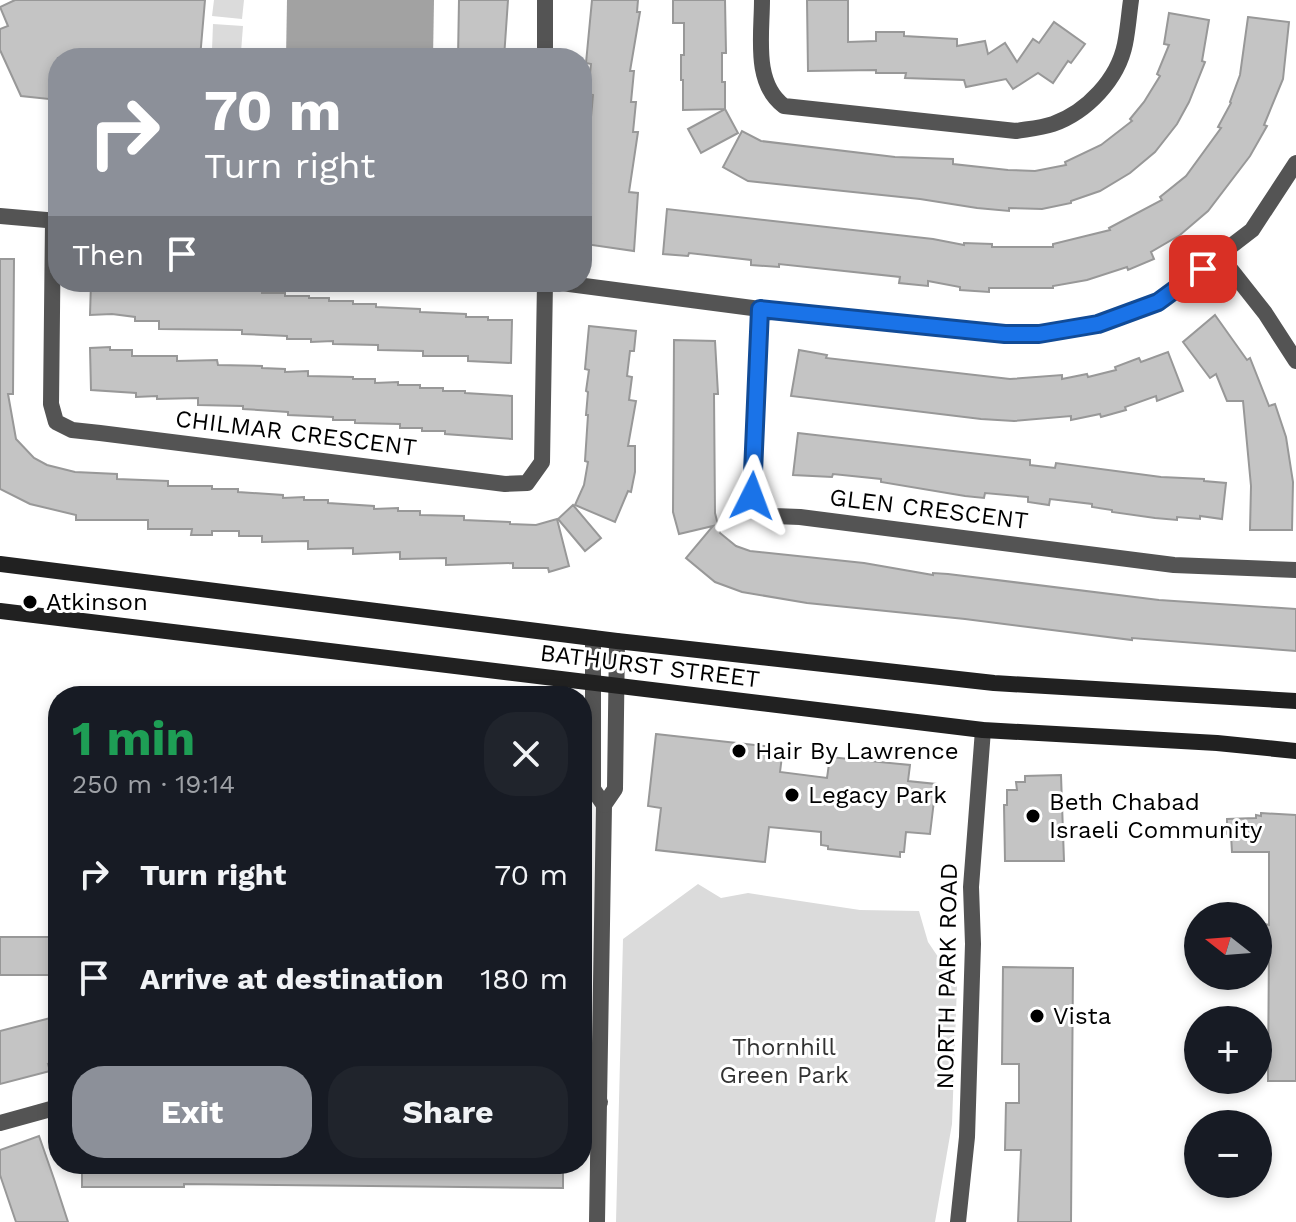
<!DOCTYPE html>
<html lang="en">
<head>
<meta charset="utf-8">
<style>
	body { margin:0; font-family:"Work Sans",sans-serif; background:#20242c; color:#f1f3f6; height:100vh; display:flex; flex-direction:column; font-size:30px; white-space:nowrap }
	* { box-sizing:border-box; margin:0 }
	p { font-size:26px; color:#9ea1a6 }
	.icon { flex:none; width:44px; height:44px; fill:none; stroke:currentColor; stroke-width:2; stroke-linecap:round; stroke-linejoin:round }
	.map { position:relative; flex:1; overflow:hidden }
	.drawer { position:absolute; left:48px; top:686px; width:544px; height:488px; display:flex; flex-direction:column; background:#171b24; border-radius:32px; box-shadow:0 4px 12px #0003 }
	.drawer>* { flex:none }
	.hud { position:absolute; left:48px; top:48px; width:544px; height:244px; border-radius:32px; box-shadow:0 4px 12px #0003; background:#8c9099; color:#fff; overflow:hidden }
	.needle { width:52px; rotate:287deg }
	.tools { position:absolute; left:1184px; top:902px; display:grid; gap:16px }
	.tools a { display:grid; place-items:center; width:88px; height:88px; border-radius:50%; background:#171b24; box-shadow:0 4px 12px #0003; font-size:40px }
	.pin { position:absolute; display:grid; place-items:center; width:68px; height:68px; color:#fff; margin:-34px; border-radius:16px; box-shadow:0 4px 12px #0006 }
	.me { position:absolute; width:88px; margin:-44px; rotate:3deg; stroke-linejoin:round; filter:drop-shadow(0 0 6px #0008) }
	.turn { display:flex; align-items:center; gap:28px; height:168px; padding:0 24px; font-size:36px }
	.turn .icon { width:104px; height:104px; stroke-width:2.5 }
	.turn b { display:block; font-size:56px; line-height:68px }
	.then { display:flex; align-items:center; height:76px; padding:0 24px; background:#0003; gap:16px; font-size:30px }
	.round { display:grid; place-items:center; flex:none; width:84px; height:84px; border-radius:32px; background:#20242c }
	.headline { display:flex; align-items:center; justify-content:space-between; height:136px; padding:0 24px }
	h1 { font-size:48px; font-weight:700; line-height:60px; color:#1e9e55 }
	.button { display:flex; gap:16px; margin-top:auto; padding:16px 24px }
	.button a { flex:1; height:92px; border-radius:32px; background:#8c9099; color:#fff; font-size:32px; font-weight:700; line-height:92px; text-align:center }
	.button a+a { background:#20242c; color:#f1f3f6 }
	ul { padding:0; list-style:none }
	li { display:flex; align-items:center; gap:24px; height:104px; padding:0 24px }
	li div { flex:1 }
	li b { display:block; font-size:30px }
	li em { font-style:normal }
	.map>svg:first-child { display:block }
	.green { fill:#dbdbdb }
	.water { fill:#a2a2a2 }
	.building { fill:#c4c4c4; stroke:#989898; stroke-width:2 }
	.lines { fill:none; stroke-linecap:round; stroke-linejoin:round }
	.minor { stroke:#545454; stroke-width:16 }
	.tertiary { stroke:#545454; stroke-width:16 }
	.secondary { stroke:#212121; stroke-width:16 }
	.route-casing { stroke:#114b97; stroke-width:20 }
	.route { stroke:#1a73e8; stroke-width:14 }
	.poi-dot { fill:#000; stroke:#fff; stroke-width:3 }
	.labels { text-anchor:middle; stroke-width:6; stroke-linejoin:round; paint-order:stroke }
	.street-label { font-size:24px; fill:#000; stroke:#fff }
	.poi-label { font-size:24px; fill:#000; stroke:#fff; text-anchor:start }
	.park-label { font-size:24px; fill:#323232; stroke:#fff }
</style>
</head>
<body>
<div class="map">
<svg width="1296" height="1222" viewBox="0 0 1296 1222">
	<rect width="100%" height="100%" fill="#fff"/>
	<g class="green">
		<path d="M214,0H244L242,19L212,16Z"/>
		<path d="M213,24L243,26L241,52L212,50Z"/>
		<path d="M698,884L721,898L748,893L860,910L919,911L928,942L957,985L952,1124L935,1222H616L623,939Z"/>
	</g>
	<path class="water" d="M287,0H434L433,58H286Z"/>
	<g class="building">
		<path d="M15,0H205L200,58H58V100L21,96L0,50V29L8,26L0,7Z"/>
		<path d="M459,0H508L504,58H458Z"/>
		<path d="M592,0H638L637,12H640L630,71H634L631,102H636L633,132H638L629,192L638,193L634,251L585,244L591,184L585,183L593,95L588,94L591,64L586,63Z"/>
		<path d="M673,0H725L726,53H722V82H725V109L683,110V80H681V55H684V23H673Z"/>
		<path d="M807,0H848V42L876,41V32H904V36L957,39V46L985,41L988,54L1005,43L1017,62L1033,39L1039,43L1054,22L1085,44L1071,63L1068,61L1053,83L1038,73L1013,89L1006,79L966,87L964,80L905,78L906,73H876V70L808,71Z"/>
		<path d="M1169,13L1209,20L1202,61L1205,62L1189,102L1177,124L1155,152L1130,173L1100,191L1071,201V203L1042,209L1009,208V211L977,208L920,199L748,181L723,167L742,131L761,141L895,157L953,159V164L1008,170L1035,171L1066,165L1065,162L1101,145L1132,121L1130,119L1144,102L1160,76L1157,74L1169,45L1164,44Z"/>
		<path d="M1248,17L1289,22L1283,79L1264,125L1267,126L1250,156L1208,211L1180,235L1151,252L1154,259L1128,270L1127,267L1087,280L1053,286V288H989V292L960,290V287L928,281V286L899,283L900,277L779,264V267L751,265V260L689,253L688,256L663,254L667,209L933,239L964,245V243L992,244V247H1053V244L1110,230L1109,228L1162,200L1160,197L1186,176L1221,128L1218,127L1231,103L1230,102L1240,75Z"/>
		<path d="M725,109L738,133L701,153L688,129Z"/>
		<path d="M0,259H14L13,394H8L16,439L34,458L47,465L75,472L117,474V479L168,481V486H212V489H238V492L283,495V498L304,497V500H328V503L374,506V509L398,508V511H420V515L464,516V520L510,522V524L536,525L557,519L569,566L549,572L548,568H513V563L446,565V558L400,559V552L353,554V548L308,549V541L262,542V536H239V531H212V535H191L192,529H148V520H76V515L30,504L0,489Z"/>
		<path d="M91,282L218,285V287H239V290H262V293H285V296H309V298H329V301H353V304H376V307L420,309V312L466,314V317H488V320H512L511,363L468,361V356H423V351L378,350V345L333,344V341L311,342V339H287V336L242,334V330L159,329V321H135V317L112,314L90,315Z"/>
		<path d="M1215,315L1247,360L1250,358L1269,406L1275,404L1286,437L1293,482L1292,530H1250L1251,486L1243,401H1227L1216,374L1210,378L1183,342Z"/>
		<path d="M589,326L636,331L634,351H630L627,376L632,377L629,400L636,401L628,446H635V472L631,492L628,491L615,522L575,505L584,485L588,462L585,461L588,415H586L588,392L586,391L589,370L585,369Z"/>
		<path d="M674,340L715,341L718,394H714L715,513L720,533L736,546L750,551L864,563L933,575V573L948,574L1159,600L1296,609V651L1132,638V640L965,619L807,603L742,592L715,582L686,558L713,526L679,534L673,512Z"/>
		<path d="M110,347V350H132V356H177V361L217,360L218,365L262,366V368L285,369V372L308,371V376L353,377V379H375V383L398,382V385H420V388H443V391H465V393L512,396V439L445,434V431H422V428H400V424L355,423V420H333V417L288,415V412L243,409V406L198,405V398L157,399V396L136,397V393L91,390L90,348Z"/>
		<path d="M799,350L827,355L826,358L1010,379L1062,375V379L1087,374L1088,377L1116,370L1115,367L1139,358L1141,362L1168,352L1183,391L1157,401L1156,396L1125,407L1126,410L1101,417L1100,414L1071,420V416L1014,421L981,419L791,396Z"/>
		<path d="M798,433L1030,460V465L1055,468L1056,463L1161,477L1204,479V481L1226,483L1222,519L1200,516V519L1177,517V520L1155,518L1112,512V510L1092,507V504L1050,499L1049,505L1028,502V497L985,493L984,498L965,496L881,482V479L833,474L832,477L793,475Z"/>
		<path d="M573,505L601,538L585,551L558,519Z"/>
		<path d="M656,734L783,748L780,772L827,778L830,757L910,765L908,781L936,784L930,834L906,832L904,852H900V857L828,849V846L821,845V832L769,827L765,862L656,850L661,808L648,806Z"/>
		<path d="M1061,775L1064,861H1005L1004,805H1007V790H1017L1016,782H1025V776Z"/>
		<path d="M1261,813L1296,815V1081H1268L1269,942H1265V924L1269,925V852H1232L1231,835L1227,834V819L1256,818V815L1261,816Z"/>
		<rect x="0" y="937" width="58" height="38"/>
		<path d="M1003,967L1073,968L1071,1222H1018L1021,1150H1005L1006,1103H1019V1064H1002Z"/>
		<path d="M58,1016V1063L48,1064L50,1071L0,1084V1031Z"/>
		<path d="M39,1136L54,1179L68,1222H16L0,1175V1150Z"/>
		<path d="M82,1164H563V1188L184,1184V1187H82Z"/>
	</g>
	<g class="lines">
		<g class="minor">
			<path d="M545,0V58"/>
			<path d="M762,0C762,35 753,83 784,106L1016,131C1028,129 1041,128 1053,124C1087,112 1118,79 1125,44C1128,29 1129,14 1131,0"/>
			<path d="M0,216L58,221"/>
			<path d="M53,221L51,404L56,422L72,430L100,433L505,484L527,483L542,462L545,282"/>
			<path d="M1220,256L1265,313L1296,361"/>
			<path d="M554,282L760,309L1005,334H1039L1098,324L1158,302L1252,230L1296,163"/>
			<path d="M760,309L752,496L760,512L774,516L800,517L1174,565L1296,570"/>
			<path d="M582,1103L600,1102"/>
			<path d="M0,1123L58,1107"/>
			<path d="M958,1222L967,1137L973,944L971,887L983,730"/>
		</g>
		<g class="tertiary">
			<path d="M593,638V789L604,805L597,1222"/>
			<path d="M604,805L615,789L617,641"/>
		</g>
		<g class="secondary">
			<path d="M0,564L617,641L994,683L1296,701"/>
			<path d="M0,611L983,730L1217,743L1296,751"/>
		</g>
	</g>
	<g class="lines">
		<g class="route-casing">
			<path id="route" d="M752,496L760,309L1005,334H1039L1098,324L1158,302L1203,269"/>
		</g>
		<use href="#route" class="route"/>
	</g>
	<g class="poi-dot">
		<circle cx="30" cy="602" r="8"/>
		<circle cx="739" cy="751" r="8"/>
		<circle cx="792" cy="795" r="8"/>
		<circle cx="1033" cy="816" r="8"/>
		<circle cx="1037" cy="1016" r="8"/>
	</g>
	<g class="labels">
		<g class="street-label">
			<text transform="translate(296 433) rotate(7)" y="8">CHILMAR CRESCENT</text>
			<text transform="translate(929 509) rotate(7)" y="8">GLEN CRESCENT</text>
			<text transform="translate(650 666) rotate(7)" y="8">BATHURST STREET</text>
			<text transform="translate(947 976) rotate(-89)" y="8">NORTH PARK ROAD</text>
		</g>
		<g class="poi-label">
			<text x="46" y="610">Atkinson</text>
			<text x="755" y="759">Hair By Lawrence</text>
			<text x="808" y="803">Legacy Park</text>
			<text x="1049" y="810">Beth Chabad<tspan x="1049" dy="28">Israeli Community</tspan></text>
			<text x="1053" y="1024">Vista</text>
		</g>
		<g class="park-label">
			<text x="784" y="1055">Thornhill<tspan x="784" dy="28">Green Park</tspan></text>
		</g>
	</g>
</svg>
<div class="tools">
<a><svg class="needle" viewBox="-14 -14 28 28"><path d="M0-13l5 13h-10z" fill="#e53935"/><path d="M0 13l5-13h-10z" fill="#9ea1a6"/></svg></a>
<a>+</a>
<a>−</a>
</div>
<div class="pin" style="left:1203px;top:269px;background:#d93025"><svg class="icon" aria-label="arrive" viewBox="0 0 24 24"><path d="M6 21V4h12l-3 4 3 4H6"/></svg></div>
<svg class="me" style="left:752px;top:496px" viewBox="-20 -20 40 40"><path d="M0-17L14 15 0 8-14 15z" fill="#1a73e8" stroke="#fff" stroke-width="4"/></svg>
<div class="hud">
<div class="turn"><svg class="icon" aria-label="right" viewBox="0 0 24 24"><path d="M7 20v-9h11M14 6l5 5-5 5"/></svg><div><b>70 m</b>Turn right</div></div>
<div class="then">Then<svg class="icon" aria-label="arrive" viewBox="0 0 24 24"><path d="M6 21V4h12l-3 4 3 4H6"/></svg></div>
</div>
<section class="drawer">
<div class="headline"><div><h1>1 min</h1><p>250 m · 19:14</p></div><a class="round"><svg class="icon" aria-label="close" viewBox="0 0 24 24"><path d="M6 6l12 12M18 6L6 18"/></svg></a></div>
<ul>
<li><svg class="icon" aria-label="right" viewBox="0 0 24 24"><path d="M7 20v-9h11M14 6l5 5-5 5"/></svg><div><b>Turn right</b></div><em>70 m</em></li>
<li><svg class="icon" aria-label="arrive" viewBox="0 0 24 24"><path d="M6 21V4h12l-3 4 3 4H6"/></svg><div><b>Arrive at destination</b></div><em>180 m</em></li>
</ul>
<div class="button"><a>Exit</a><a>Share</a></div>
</section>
</div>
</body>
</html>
